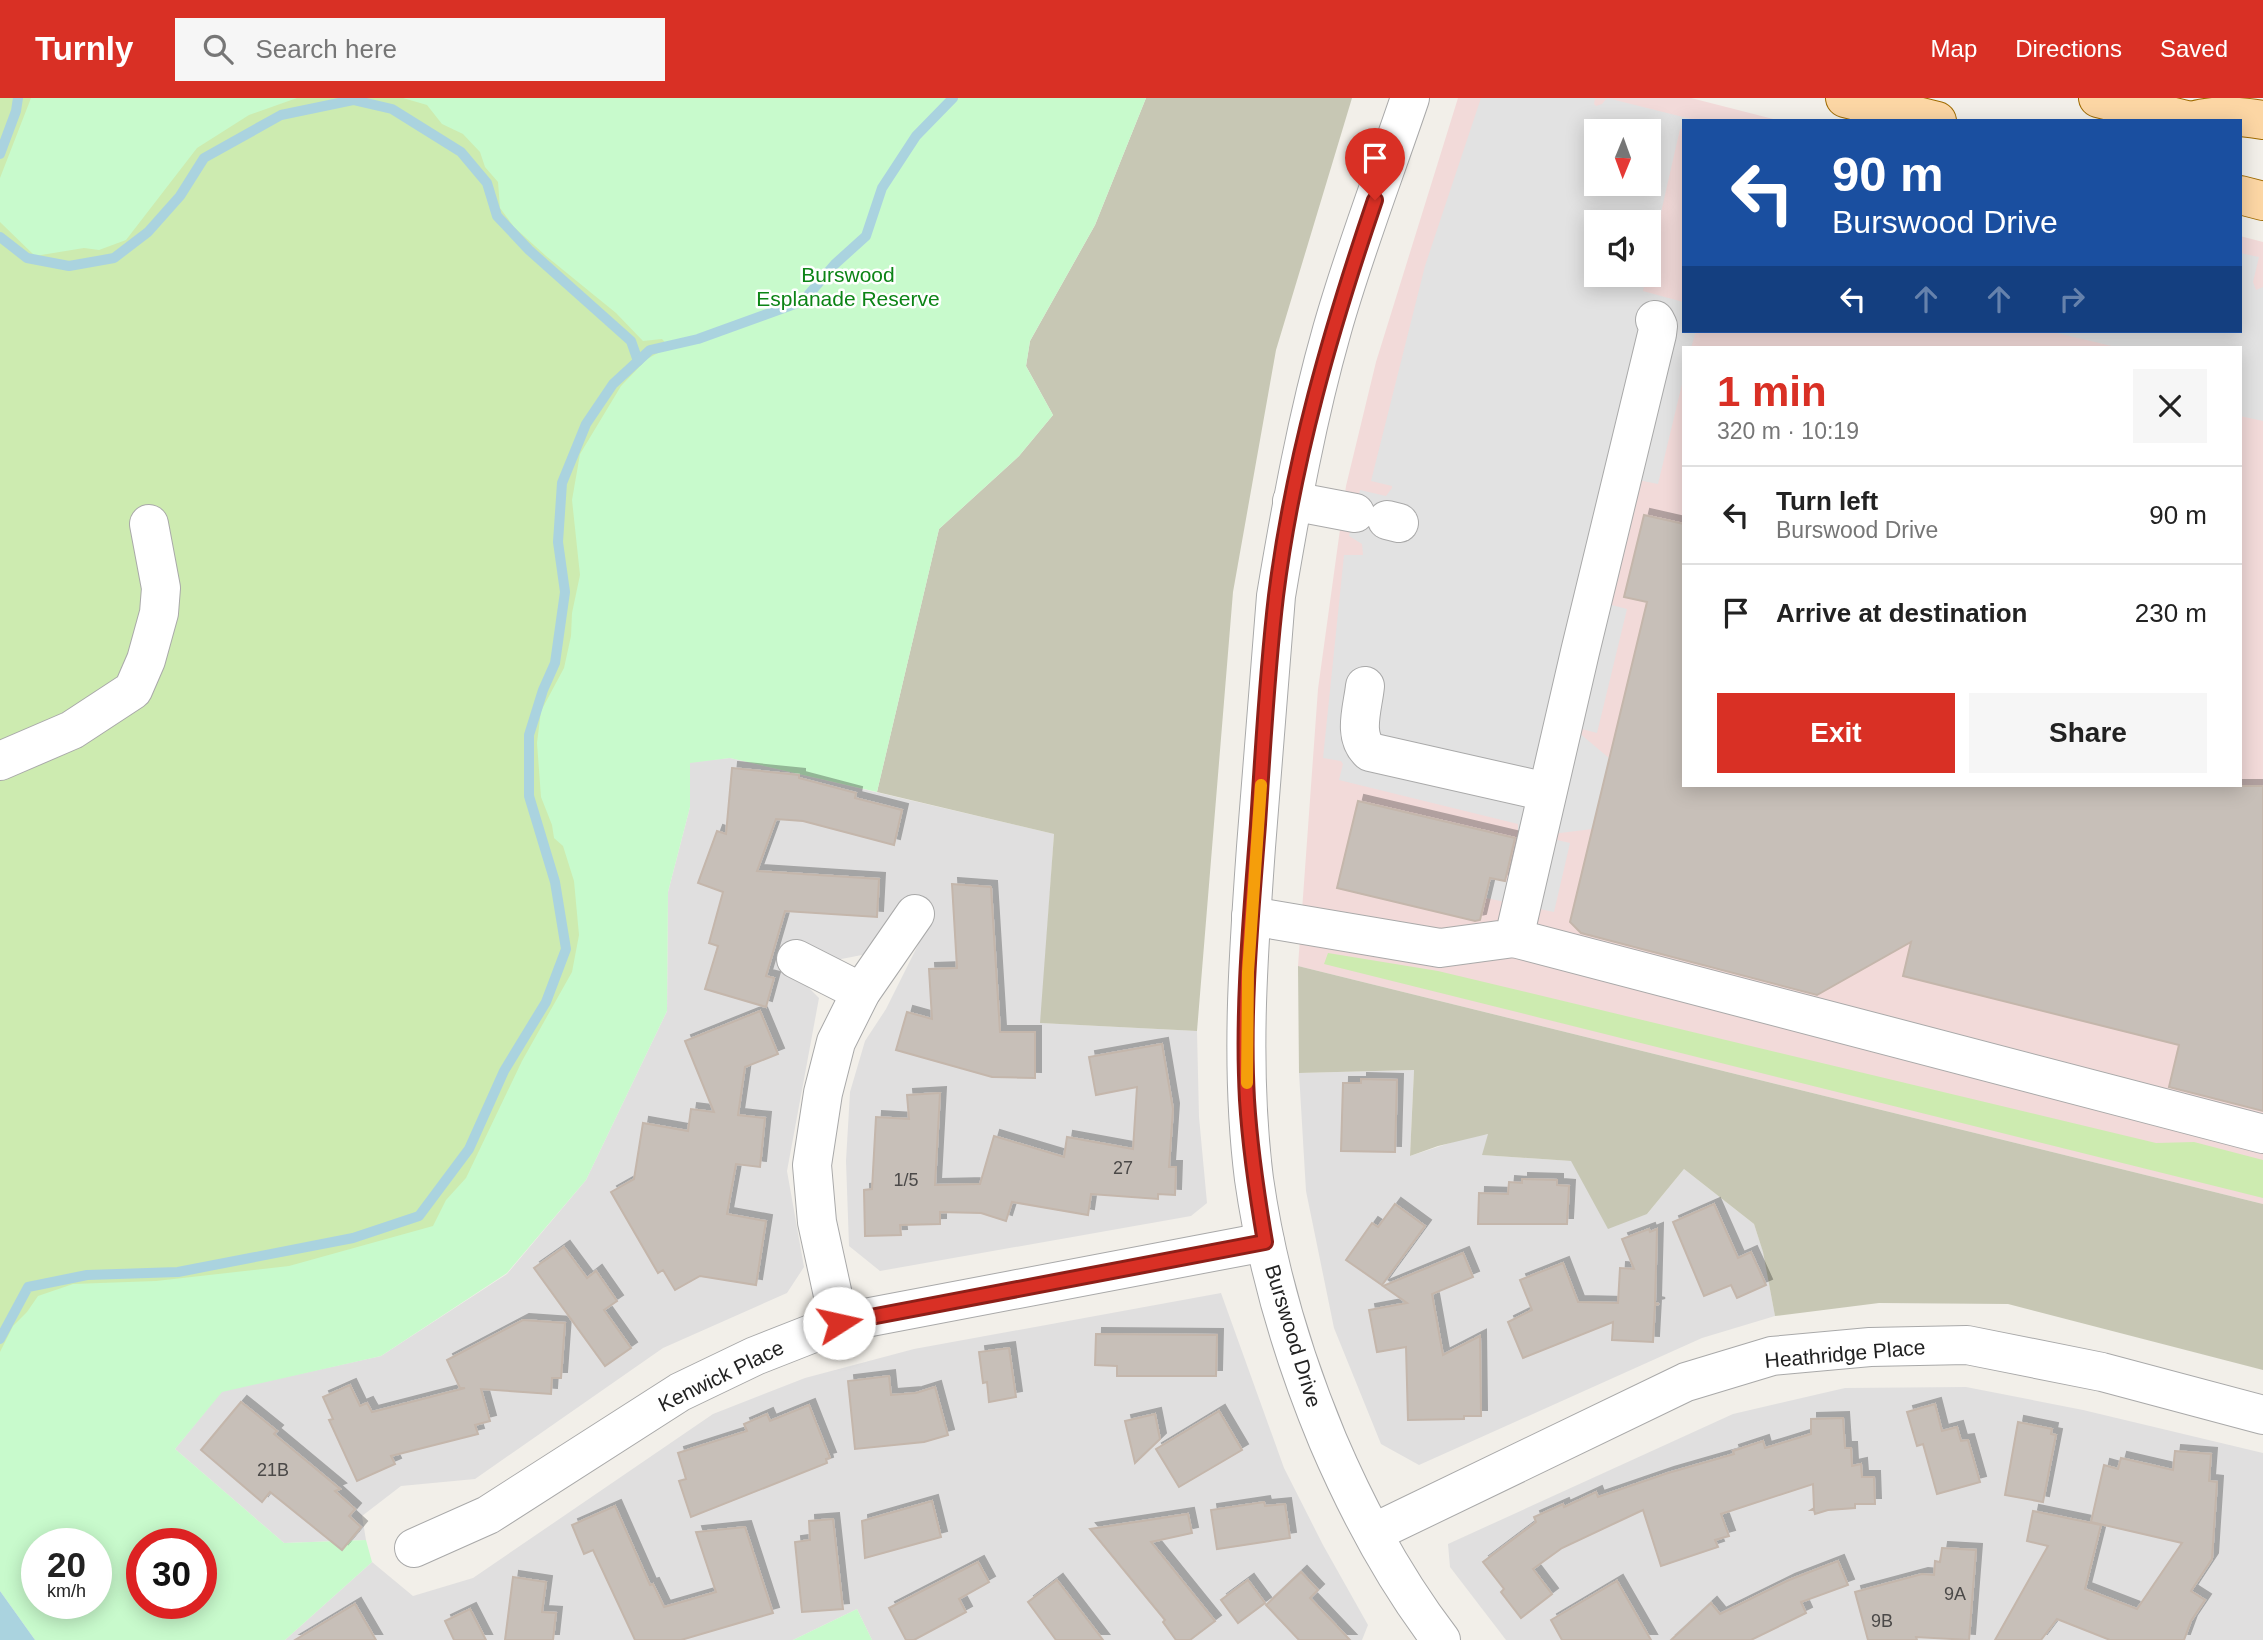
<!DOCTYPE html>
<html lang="en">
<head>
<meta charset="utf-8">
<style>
	body { margin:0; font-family:Arial,sans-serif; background:#f6f6f6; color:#222; height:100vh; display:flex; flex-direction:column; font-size:26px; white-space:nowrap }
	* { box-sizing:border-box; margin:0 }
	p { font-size:23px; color:#767676 }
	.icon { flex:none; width:38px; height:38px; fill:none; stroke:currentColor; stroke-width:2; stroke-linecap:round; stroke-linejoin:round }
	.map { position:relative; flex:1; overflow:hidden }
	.details { position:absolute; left:1682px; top:248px; width:560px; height:441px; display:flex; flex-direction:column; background:#fff; border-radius:0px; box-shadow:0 4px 18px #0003 }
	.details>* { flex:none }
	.hud { position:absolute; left:1682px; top:21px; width:560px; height:214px; border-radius:0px; box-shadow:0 4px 18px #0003; background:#1a4fa0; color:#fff; overflow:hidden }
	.needle { width:46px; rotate:181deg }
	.controls { position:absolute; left:1584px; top:21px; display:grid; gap:14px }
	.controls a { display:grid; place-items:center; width:77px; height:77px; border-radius:0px; background:#fff; box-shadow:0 4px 18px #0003; font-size:35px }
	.speed { position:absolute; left:21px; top:1430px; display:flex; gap:14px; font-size:35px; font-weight:700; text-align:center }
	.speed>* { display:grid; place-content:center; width:91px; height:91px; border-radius:50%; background:#fff; box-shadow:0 4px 18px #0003; line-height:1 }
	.speed small { font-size:18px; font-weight:400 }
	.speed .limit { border:10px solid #d22; background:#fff; color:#111 }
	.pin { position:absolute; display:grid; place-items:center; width:60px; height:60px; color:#fff; margin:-72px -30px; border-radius:50% 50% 50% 0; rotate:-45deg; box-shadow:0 0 7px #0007 }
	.pin .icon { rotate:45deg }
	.me { position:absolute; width:77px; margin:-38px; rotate:80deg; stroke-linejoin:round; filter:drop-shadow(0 0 5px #0008) }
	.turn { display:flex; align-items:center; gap:24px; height:147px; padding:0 35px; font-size:32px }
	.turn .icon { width:91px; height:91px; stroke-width:2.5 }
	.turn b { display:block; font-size:49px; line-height:60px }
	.lanes { display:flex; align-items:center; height:66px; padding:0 35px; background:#0003; justify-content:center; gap:35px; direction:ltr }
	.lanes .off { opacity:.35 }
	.round { display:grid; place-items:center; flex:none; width:74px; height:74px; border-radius:0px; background:#f6f6f6 }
	.headline { display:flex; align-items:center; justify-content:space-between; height:119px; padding:0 35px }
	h1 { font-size:42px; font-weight:700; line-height:52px; color:#d93025 }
	.button { display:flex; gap:14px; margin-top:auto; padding:14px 35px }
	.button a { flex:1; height:80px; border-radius:0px; background:#d93025; color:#fff; font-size:28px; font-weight:700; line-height:80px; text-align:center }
	.button a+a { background:#f6f6f6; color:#222 }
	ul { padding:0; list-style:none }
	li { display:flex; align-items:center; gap:21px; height:98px; padding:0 35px; border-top:2px solid #e0e0e0 }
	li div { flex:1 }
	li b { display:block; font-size:26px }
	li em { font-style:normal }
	header { display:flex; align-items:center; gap:42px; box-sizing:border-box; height:98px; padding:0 35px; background:#d93025; color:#fff }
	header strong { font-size:33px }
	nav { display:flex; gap:38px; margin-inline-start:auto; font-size:24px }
	.search { width:490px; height:63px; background:#f6f6f6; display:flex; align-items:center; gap:18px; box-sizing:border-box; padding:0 24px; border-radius:0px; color:#767676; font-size:26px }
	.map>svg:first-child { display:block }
	.residential { fill:#e0dfdf }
	.commercial { fill:#f2dad9; fill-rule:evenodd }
	.construction { fill:#c7c7b4 }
	.grass { fill:#cdebb0 }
	.park { fill:#c8facc; fill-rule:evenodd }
	.parking { fill:#e2e2e2; fill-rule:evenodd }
	.water { fill:#aad3df }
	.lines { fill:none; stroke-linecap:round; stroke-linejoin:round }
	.stream { stroke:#aad3df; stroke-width:10 }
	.building { fill:#c7bfb8; stroke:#c4b6ab; stroke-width:2; filter:url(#shadow) }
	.minor-casing { stroke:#a9a9a9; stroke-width:40 }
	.major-casing { stroke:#a06b00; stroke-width:40 }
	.minor { stroke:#fff; stroke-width:38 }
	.major { stroke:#fcd6a4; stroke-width:38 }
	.route-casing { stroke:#8d1f18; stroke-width:18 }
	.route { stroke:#d93025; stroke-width:12 }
	.slow { stroke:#f59e0b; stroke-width:12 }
	.labels { text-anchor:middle; stroke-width:5; stroke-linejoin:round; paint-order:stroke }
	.number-label { font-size:18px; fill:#4b4948 }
	.park-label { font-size:21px; fill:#0c8416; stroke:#fff }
	.street-label { font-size:21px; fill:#222; stroke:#fff }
</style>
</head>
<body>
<header>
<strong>Turnly</strong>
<div class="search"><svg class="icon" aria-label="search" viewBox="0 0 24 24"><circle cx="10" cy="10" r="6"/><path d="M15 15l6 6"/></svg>Search here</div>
<nav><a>Map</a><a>Directions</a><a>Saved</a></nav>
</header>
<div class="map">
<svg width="2263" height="1542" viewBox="0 0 2263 1542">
	<defs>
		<filter id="shadow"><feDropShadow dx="6" dy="-6" stdDeviation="0" flood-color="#0004"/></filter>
	</defs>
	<rect width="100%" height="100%" fill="#f2efe9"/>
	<g class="residential">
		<path d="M730,660L1054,736L1041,925L1197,933L1199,1019L1207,1105L1191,1118L880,1173L849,1148L846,1063L850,994L865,943L886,911L934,815L912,802L867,856L790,871L819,900L787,1073L804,1169L787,1195L663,1250L475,1381L401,1388L362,1418L366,1442L284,1445L175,1351L222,1293L381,1258L507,1176L586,1082L667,913L668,794L690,709V664Z"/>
		<path d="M1414,972L1410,1058L1471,1038L1489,1036L1483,1057L1572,1063L1647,1116L1684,1071L1754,1126L1763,1153L1775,1218L1702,1240L1419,1367L1381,1346L1334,1230L1306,1093L1299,975Z"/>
		<path d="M1221,1195L1284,1370L1323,1447L1368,1527L1362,1542H872L857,1511L793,1542H285L372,1464L413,1498L473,1480L713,1316L805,1280L914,1251Z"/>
		<path d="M1966,1289L2083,1312L2263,1355V1542H1506L1450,1469L1448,1446L1733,1316L1845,1290Z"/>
	</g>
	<path class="commercial" d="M1458,0H1691L1781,23H1684V233H2240V138L2263,144V1106L1298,868L1318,591L1346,388L1376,264ZM1596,33H1648V86H1596ZM1596,124H1648V177H1596ZM1684,250H2240V688H1684Z"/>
	<g class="construction">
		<path d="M1146,0H1352L1276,252L1233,494L1197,933L1040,925L1054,736L877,694L939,431L1019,358L1053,317L1026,268L1030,243L1095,127Z"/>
		<path d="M1298,868L2263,1106V1272L2008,1206L1879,1205L1775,1218L1763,1154L1754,1126L1684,1071L1647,1116L1608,1131L1571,1063L1482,1057L1488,1036L1438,1048L1410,1058L1414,972L1299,975Z"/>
	</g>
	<g class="grass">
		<path d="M0,0H547L736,160L639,513L539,1069L283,1254L0,1398Z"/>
		<path d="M1328,855L1438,873L2156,1045L2194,1044L2263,1062V1100L1324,866Z"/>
	</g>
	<g class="park">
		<path d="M31,0H297L249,17L197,50L126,142L99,152L84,150L35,158L0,124V80Z"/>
		<path d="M403,0H1146L1095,127L1030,243L1026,268L1053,317L1019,358L939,431L877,694L730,660L690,665V709L668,794L667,913L586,1082L507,1175L381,1258L222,1294L175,1351L284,1445L366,1442L372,1464L285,1542H35L0,1493V1254L13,1228L27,1214L38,1198L73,1186L156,1183L289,1168L433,1128L446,1102L466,1080L522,963L572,874L579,837L574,783L563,748L554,740L552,727L541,699L537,645L541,613L564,570L571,538L572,515L580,477L572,402L580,356L621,288L647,261L669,249L662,241L643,243L616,215L546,158L514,129L500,110L498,84L485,69L480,54L463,36L442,26L427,7ZM37,1446H96V1505H37ZM142,1446H201V1505H142Z"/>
		<path d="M857,1511L872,1542H793Z"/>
	</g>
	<g class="parking">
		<path d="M1481,0H1595L1594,6L1596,8L1602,6L1607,0L1695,22L1684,23L1683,31H1680L1649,167L1648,124H1596V177H1646L1643,193L1683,204L1684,233H1696L1691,250H1684L1683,282L1658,386L1638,382L1608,506L1627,511L1597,635L1578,630V634L1609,660L1592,731L1552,736L1553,741L1570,745L1554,814L1486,800L1490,780L1507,784L1518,741V726L1339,682L1343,666L1341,663L1323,660L1344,457H1363L1362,446L1349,438L1360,392L1386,398L1392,390V388L1371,383L1425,168ZM1596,33H1648V86H1596Z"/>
		<path d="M2240,155L2259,159L2253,184L2256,192L2263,189V323L2240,318V250H2120L2057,235V233H2240Z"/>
	</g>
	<path class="water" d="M0,1493L35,1542H0Z"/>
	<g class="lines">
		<g class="stream">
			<path d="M0,56L16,13L18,0"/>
			<path d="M0,139L27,160L69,168L114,160L148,134L180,98L204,60L281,17L353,2L392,11L461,54L487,85L497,118L529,152L631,243L638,263"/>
			<path d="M0,1241L28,1189L87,1177L178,1174L353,1140L419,1118L469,1051L504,973L546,904L566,851L555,784L529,698V637L543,592L555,565L565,494L558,444L562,385L586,326L613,286L650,252L698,241L803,203L835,166L866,138L882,90L916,38L953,0"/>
		</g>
	</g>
	<g class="building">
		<path d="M1644,417L1684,426V688H2263V1013L2169,989L2179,947L1903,878L1911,844L1817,897L1581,835L1570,824L1647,504L1624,499Z"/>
		<path d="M732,670L799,677V680L856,695L855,700L902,712L894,747L803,723L776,721L757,773L879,781L877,819L785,813L766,878L774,880L766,909L705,891L718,848L709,845L723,794L698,785L717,733L726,736Z"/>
		<path d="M1358,703L1515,740L1505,783L1490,780L1480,822L1475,823L1337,790Z"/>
		<path d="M952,786L991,789L1000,934H1035V980L992,979L896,952L907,914L932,921L929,871L957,870Z"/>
		<path d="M760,913L778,956L745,969L738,1017L765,1020L760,1069L736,1066L727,1116L766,1123L756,1187L700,1178L675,1192L663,1172L658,1175L611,1094L634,1081L643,1025L688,1033L691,1011L714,1014L685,943Z"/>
		<path d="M1162,946L1173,1011L1169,1069H1176L1175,1097L1158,1096V1101L1091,1096L1088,1117L1012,1104L1006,1123L981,1115L940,1114V1126L900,1127L901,1137L865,1138L864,1092L872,1091L876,1019L909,1021L907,997L940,995L935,1087L980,1086L994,1038L1064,1059L1067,1039L1133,1051L1137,989L1096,997L1089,959Z"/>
		<path d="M1361,981L1397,982L1395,1054L1341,1053L1343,985H1361Z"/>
		<path d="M1522,1081L1557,1082V1087L1569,1088L1567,1126H1478L1479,1095L1508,1096L1509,1084L1522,1085Z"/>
		<path d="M1395,1106L1425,1128L1382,1187L1346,1162L1372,1125L1378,1129Z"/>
		<path d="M1714,1106L1738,1160L1751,1154L1766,1187L1737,1200L1731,1187L1704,1198L1673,1124Z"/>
		<path d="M1649,1131L1650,1134L1657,1131L1655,1205L1659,1206L1655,1207L1653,1244L1612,1242L1613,1224L1523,1260L1508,1224L1532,1212L1520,1182L1563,1165L1578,1204L1618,1205L1620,1170L1634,1171L1622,1141Z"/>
		<path d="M564,1149L587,1180L596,1173L617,1203L604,1212L631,1250L605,1268L534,1170Z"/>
		<path d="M1463,1155L1473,1179L1432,1196L1443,1257L1480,1238L1481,1318H1464V1321L1408,1322L1406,1249L1377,1254L1369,1212L1407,1205L1383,1188Z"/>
		<path d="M523,1222L565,1225L561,1280H552L551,1296L481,1291L490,1323L475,1327L478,1336L391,1358L395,1366L357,1383L329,1322L333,1321L323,1299L350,1287L360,1308L367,1305L372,1314L465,1290H460L447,1262Z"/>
		<path d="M1096,1236L1217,1237L1216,1278H1117V1268L1095,1267Z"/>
		<path d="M1009,1250L1016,1299L989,1304L987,1284L983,1285L979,1254Z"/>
		<path d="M889,1278L891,1297L916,1295L935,1289L948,1337L924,1344L855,1351L848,1283Z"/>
		<path d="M241,1304L277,1333L274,1336L340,1391L335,1393L355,1411L349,1418L361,1429L342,1452L270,1394L262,1404L201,1352Z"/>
		<path d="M1935,1306L1942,1333L1957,1329L1961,1343L1968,1342L1980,1384L1937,1396L1923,1346L1917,1348L1907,1314Z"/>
		<path d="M809,1307L830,1360L826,1361L827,1365L691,1419L679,1383L686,1381L678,1355L747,1333L744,1326L767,1316L770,1323Z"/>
		<path d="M1219,1313L1242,1352L1179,1389L1156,1351Z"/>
		<path d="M1155,1316L1160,1341L1135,1365L1125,1323Z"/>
		<path d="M1843,1320L1845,1350H1851L1852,1368L1861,1366L1862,1379H1874L1875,1406H1855V1410L1828,1412L1815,1416L1814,1412H1811L1814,1410L1813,1386L1721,1416L1729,1438L1715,1442L1718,1449L1661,1468L1643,1412L1562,1450L1533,1471L1552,1496L1521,1520L1501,1494L1504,1491L1483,1464L1536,1424L1534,1419L1563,1406L1564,1409L1596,1394L1598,1399L1668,1375L1734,1356L1733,1353L1763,1343L1765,1350L1811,1336V1321Z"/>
		<path d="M2018,1324L2052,1331L2051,1336L2056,1337L2043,1404L2005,1397Z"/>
		<path d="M2175,1353L2211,1356L2209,1383L2217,1384L2212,1461L2191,1493L2205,1502L2191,1523L2184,1542H2110L2057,1521L2041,1542H1995L2048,1448L2027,1443L2033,1413L2101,1427L2085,1491L2137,1511L2182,1445L2091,1424L2104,1367L2118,1371L2121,1360L2173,1372Z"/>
		<path d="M932,1403L941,1439L865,1460L862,1423Z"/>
		<path d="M1264,1404L1265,1408L1285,1406L1290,1440L1217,1451L1211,1412Z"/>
		<path d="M615,1408L650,1487L653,1486L664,1509L716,1494L696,1434L745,1429L773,1515L681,1542H635L593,1452L584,1456L572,1427Z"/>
		<path d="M1188,1416L1192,1435L1151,1444L1215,1523L1190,1542H1176L1163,1524L1165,1522L1090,1431Z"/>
		<path d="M833,1421L843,1511L802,1514L795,1444L810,1442L809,1423Z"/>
		<path d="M1942,1450L1976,1452L1969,1542L1916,1539L1917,1542H1868L1855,1494L1922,1476L1934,1477L1935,1463L1940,1464Z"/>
		<path d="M1838,1463L1848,1487L1801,1504L1806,1515L1751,1542H1671L1711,1505L1720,1516L1789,1482Z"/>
		<path d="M978,1464L989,1484L959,1501L966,1514L914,1542H906L889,1510Z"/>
		<path d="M1301,1474L1318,1492L1310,1500L1350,1542H1299L1266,1507Z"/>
		<path d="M513,1479L546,1484L542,1514L556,1515L553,1542H505Z"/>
		<path d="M1057,1482L1103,1542H1056L1028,1504Z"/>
		<path d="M1248,1482L1265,1505L1238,1525L1221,1502Z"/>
		<path d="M1617,1483L1651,1542H1562L1551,1522Z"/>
		<path d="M355,1506L376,1542H295Z"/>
		<path d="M470,1511L486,1542H454L445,1523Z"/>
	</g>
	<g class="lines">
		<g class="minor-casing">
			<g id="minor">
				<path d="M1410,0C1384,77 1354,154 1332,232C1307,320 1291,409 1276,498C1269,582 1263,665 1256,749C1248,859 1240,971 1254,1081C1267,1172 1293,1259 1328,1343C1358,1413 1395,1482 1441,1542"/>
				<path d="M1292,403L1355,415"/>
				<path d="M1387,422L1399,425"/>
				<path d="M1365,588C1363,609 1352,638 1370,654L1547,694"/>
				<path d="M0,663L72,632L133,592L146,562L159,515L161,490L149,426"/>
				<path d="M1251,818L1440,850L1514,840L1580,554L1657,236L1658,228L1655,222"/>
				<path d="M1514,840L2263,1036"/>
				<path d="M796,861L861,894"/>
				<path d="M839,1225L817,1124L812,1067L823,995L836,944L861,894L915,816"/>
				<path d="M1373,1435L1686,1284L1772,1258L1870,1249L1967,1247L2102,1274L2263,1317"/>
				<path d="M414,1450L488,1417L680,1294L755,1258L839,1225L1265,1144"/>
			</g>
		</g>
		<g class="major-casing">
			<g id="major">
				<path d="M1845,0L1937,23"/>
				<path d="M2098,0L2190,23"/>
				<path d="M2191,23C2217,16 2237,18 2263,22"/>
				<path d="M2240,97L2263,103"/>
			</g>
		</g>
		<use href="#minor" class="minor"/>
		<use href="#major" class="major"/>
	</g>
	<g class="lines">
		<g class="route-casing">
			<path id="route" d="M839,1225L1265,1144C1257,1097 1250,1050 1247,1002C1242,910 1251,818 1258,726C1263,650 1267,574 1276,498C1293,362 1331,231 1375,102"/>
		</g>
		<use href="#route" class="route"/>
		<path class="slow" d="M1247,985L1248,874L1261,687"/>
	</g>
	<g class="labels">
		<g class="number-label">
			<text x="1123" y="1076">27</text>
			<text x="906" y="1088">1/5</text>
			<text x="273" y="1378">21B</text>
			<text x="1955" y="1502">9A</text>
			<text x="1882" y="1529">9B</text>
		</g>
		<g class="park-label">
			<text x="848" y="184">Burswood<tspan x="848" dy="24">Esplanade Reserve</tspan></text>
		</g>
		<g class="street-label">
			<text transform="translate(1293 1238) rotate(73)" y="7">Burswood Drive</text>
			<text transform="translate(1845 1256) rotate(-5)" y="7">Heathridge Place</text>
			<text transform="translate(721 1278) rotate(-26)" y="7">Kenwick Place</text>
		</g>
	</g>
</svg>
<div class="controls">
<a><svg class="needle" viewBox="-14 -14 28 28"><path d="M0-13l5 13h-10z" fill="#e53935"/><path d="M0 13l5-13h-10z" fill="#767676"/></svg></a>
<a><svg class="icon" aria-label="sound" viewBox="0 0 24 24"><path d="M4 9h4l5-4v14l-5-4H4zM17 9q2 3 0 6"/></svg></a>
</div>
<div class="speed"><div>20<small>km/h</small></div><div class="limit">30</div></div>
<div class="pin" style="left:1375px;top:102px;background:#d93025"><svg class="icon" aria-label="arrive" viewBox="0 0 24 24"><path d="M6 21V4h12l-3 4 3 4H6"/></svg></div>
<svg class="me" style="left:839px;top:1225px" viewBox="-20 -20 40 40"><circle r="19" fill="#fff"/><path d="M0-13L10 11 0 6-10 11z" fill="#d93025"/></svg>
<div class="hud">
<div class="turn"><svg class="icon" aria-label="left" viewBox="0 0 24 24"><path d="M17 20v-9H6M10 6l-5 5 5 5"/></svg><div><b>90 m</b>Burswood Drive</div></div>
<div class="lanes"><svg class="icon" aria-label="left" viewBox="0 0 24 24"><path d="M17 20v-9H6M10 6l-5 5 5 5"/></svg><svg class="icon off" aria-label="ahead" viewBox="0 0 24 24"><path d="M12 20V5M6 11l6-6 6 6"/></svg><svg class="icon off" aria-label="ahead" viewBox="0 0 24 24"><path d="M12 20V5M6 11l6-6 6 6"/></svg><svg class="icon off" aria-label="right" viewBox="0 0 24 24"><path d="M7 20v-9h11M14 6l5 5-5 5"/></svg></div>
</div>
<section class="details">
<div class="headline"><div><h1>1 min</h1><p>320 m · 10:19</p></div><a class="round"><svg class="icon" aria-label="close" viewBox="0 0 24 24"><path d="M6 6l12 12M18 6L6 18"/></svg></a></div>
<ul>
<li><svg class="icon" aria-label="left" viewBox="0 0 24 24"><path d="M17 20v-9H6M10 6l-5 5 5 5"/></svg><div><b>Turn left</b><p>Burswood Drive</p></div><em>90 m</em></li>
<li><svg class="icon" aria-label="arrive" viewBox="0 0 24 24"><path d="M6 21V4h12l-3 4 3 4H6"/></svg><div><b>Arrive at destination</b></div><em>230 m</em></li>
</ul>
<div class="button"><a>Exit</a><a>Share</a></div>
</section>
</div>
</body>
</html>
